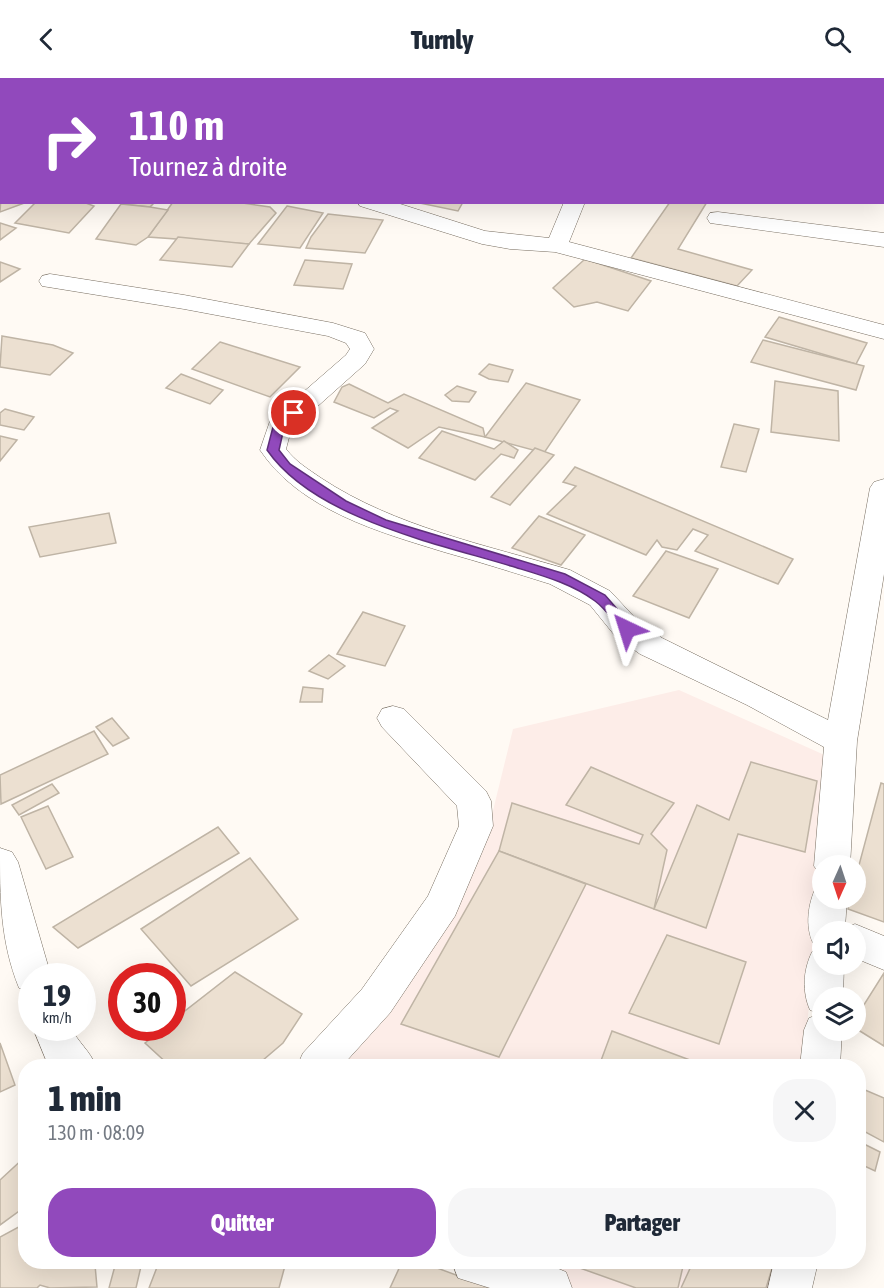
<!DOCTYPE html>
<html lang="fr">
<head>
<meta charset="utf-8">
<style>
	body { margin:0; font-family:"Asap Condensed",sans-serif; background:#f6f6f7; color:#1f2937; height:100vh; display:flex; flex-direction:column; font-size:22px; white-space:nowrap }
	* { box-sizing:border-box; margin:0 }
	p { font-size:20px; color:#747a83 }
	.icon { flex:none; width:33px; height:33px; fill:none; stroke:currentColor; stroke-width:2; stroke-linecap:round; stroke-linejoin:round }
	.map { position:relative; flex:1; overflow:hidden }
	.drawer { position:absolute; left:18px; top:981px; width:848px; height:210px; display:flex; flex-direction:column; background:#fff; border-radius:24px; box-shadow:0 6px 24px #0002 }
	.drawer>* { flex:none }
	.hud { position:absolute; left:0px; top:0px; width:885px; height:126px; box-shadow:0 6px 24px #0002; background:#9149bc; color:#fff; overflow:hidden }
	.needle { width:39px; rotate:183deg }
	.fabs { position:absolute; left:812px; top:777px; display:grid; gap:12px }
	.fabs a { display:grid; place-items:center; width:54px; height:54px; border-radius:50%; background:#fff; box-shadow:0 6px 24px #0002; font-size:30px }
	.speed { position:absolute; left:18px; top:885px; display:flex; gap:12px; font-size:30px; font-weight:700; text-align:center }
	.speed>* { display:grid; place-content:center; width:78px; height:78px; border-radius:50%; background:#fff; box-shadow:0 6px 24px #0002; line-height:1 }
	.speed small { font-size:15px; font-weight:400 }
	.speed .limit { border:9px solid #d22; background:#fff; color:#111 }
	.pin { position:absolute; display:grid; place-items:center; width:51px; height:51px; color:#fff; margin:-26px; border:3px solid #fff; border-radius:50%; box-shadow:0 2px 6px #0007 }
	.me { position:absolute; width:66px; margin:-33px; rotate:319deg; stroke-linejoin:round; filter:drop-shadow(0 0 4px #0008) }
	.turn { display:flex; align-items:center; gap:21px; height:126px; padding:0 30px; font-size:27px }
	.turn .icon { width:78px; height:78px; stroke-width:2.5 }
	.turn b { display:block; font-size:42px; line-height:51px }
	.round { display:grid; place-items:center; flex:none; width:63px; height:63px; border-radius:24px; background:#f6f6f7 }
	.head { display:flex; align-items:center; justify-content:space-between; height:102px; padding:0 30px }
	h1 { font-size:36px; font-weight:800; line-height:45px }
	.button { display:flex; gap:12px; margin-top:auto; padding:12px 30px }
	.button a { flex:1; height:69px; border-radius:24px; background:#9149bc; color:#fff; font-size:24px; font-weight:800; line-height:69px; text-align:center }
	.button a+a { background:#f6f6f7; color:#1f2937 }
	header { display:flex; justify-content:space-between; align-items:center; height:78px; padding:0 30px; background:#fff; font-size:27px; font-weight:800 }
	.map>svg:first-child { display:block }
	.commercial { fill:#fdede8 }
	.building { fill:#ece0d1; stroke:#bfb4a5; stroke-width:1.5 }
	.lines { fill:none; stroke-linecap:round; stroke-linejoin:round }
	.minor-casing { stroke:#776d60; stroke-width:1 }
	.minor { fill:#fff; fill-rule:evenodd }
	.route { fill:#9149bc; stroke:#5e2f7a; stroke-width:1.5 }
</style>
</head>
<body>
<header><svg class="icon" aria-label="back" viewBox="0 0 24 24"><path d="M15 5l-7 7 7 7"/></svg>Turnly<svg class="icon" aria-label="search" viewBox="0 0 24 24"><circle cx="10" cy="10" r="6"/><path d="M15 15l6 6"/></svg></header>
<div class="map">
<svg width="884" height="1210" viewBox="0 0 884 1210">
	<rect width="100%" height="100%" fill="#fffaf4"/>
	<g class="commercial">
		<path d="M679,612L829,679L804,988H332L403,904L487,757L513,651Z"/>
		<path d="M505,1184H789L781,1210H574Z"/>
	</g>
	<g class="building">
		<path d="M2,104V124H27L0,134Z"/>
		<path d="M36,124H83L94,128L69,155L15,145Z"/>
		<path d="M122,124H155L150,129L121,126Z"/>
		<path d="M173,124H236L270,129L276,135L249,166L148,159Z"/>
		<path d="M415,124H463L458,133Z"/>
		<path d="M670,124H707L678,171L752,192L737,208L631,180Z"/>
		<path d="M121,126L150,129L168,132L148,159L136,167L96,161Z"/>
		<path d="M287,128L323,135L300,170L258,166Z"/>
		<path d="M328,136L383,142L365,175L306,170L311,159Z"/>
		<path d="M0,145L16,150L0,162Z"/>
		<path d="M178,159L249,166L232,189L160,182Z"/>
		<path d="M585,181L651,203L628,233L597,224L574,229L553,210Z"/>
		<path d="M305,182L352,186L343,211L294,207Z"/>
		<path d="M0,184L20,191L0,204Z"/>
		<path d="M779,239L867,265L856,286L765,259Z"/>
		<path d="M2,258L53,267L73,275L50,297L0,289Z"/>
		<path d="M763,262L864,288L856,312L751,284Z"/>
		<path d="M220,264L300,289L270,319L192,291Z"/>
		<path d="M489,286L513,292L508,304L489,301L479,296Z"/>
		<path d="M181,296L223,312L210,326L166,310Z"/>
		<path d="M775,303L838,313L839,363L771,354Z"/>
		<path d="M526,305L580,322L544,375L485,359Z"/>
		<path d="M349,306L388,325L404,316L483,350L485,359L439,349L408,370L372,350L398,333L390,330L374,340L334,324L342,309Z"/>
		<path d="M457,308L476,314L469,324L452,323L445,317Z"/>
		<path d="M5,331L34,339L24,352L0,347V335Z"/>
		<path d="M734,346L759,351L746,394L721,389Z"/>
		<path d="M442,353L494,371L504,363L518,372L514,380L501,376L475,402L419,380Z"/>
		<path d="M0,358L17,362L0,383Z"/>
		<path d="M535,370L554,377L510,427L491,419Z"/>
		<path d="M575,389L793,481L778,506L695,473L708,457L693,451L677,472L662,469L657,462L646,477L547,436L576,408L563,404Z"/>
		<path d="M109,435L116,465L40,479L29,449Z"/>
		<path d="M539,438L585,457L561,487L512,470Z"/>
		<path d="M666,473L718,491L689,540L633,518Z"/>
		<path d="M363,534L405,548L385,588L337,576Z"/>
		<path d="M329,577L345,588L328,601L309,593Z"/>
		<path d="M303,609L323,611L322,624H300Z"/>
		<path d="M112,640L129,660L113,668L96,649Z"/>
		<path d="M94,653L108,676L1,726L0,697Z"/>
		<path d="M751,684L817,703L805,774L738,756L706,850L654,831L697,727L729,742Z"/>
		<path d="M591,689L674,725L651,756L667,772L654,831L499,773L512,725L639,766L643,757L566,727Z"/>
		<path d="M881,705L884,706V844L848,831L850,820H855V802Z"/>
		<path d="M52,706L59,715L19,737L12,727Z"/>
		<path d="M48,728L73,779L46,791L21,739Z"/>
		<path d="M218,749L239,775L78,870L53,849Z"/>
		<path d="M499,773L586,806L499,979L401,946Z"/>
		<path d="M250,780L298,841L191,908L141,851Z"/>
		<path d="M667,857L746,884L719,966L629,935Z"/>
		<path d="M235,894L302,936L283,965L256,988H170L145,965L165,950H172V943Z"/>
		<path d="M884,895V968L855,950V941Z"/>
		<path d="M612,953L706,988H599Z"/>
		<path d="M0,965L15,1007L0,1014Z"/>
		<path d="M858,1009L884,1020V1064L858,1050Z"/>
		<path d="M858,1063L880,1074L875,1093L858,1085Z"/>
		<path d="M26,1078V1139L18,1134L0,1147V1102Z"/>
		<path d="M26,1145V1184H90L95,1187L97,1209L50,1210L40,1207L37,1210H0V1159Z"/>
		<path d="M116,1184H142L136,1210H109Z"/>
		<path d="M159,1184H286L279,1210H149Z"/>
		<path d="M402,1184H421L491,1210H390Z"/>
		<path d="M563,1184H684L678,1210H636Z"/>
		<path d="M693,1184H774L766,1210H681Z"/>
	</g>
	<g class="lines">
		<g class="minor-casing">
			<g id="minor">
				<path d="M409,0H431L432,2H410Z"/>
				<rect x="0" y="78" width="2" height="12"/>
				<path d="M357,124H394L485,153L549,160L564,124H585L569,164L884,247V261L555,174L510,171L482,166L360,128Z"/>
				<path d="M718,134L884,155V169L710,145L707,140L710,135Z"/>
				<path d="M50,196L184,217L333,245L365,255L374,271L365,286L291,352L286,371C296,384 308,391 321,400C395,449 486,467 570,492L610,513L638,543L662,560L828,642L870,410L874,404L884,401V496L857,663L850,788H822V799L814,788L824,669L747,627L640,576L616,559L590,527L550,506C515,495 480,484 444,474C379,454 300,432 260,372L270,343L346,277L350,271L346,265L328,258L184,231L42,208L39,203L42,198Z"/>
				<path d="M393,628L404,631L486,713L491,723L493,748L455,838L390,935L342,988H297L303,975L362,911L428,818L459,748L457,728L382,649L377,640L382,631Z"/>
				<path d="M0,770L12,774L18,784L51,898H32V914L19,910C0,863 0,819 0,770Z"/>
				<path d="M822,807V820H847L845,850L855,846L884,858V892L855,880V854H822V868L813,865C805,848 808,826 816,809Z"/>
				<path d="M822,871V886H844L843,920H822V952H842L840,988H800L804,952L809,940L820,936L810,932C802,914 803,892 812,874Z"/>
				<path d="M33,950H71C78,964 90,973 96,988H52L46,982Z"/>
				<path d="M452,1184H542L566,1194L572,1210H490L458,1200Z"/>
				<path d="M774,1184H818L812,1210H768Z"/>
			</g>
		</g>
		<use href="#minor" class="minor"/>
	</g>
	<path class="route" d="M294,332L300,335L284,350L279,372L290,386L346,423L386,442L565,496L605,517L632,548L634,551L632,554H623C614,544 606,531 595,523C571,505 540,497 511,488C435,465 314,440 267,372L273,349Z"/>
</svg>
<div class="fabs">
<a><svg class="needle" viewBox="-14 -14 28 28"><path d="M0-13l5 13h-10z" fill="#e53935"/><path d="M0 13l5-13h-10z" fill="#747a83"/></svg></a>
<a><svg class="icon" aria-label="sound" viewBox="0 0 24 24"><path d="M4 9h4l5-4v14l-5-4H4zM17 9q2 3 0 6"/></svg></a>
<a><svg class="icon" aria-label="layers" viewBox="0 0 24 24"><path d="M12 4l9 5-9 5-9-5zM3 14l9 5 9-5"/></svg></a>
</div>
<div class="speed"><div>19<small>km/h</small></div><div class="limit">30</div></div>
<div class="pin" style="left:294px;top:335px;background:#d93025"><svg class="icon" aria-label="arrive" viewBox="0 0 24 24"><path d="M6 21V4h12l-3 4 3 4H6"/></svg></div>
<svg class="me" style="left:627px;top:551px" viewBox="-20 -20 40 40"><path d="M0-17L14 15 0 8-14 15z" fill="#9149bc" stroke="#fff" stroke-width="4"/></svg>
<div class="hud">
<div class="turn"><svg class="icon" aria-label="right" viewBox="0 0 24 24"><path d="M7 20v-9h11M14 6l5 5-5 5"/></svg><div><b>110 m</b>Tournez à droite</div></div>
</div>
<section class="drawer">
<div class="head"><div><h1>1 min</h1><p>130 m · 08:09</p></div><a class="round"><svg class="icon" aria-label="close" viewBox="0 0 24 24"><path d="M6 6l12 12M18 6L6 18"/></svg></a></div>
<div class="button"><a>Quitter</a><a>Partager</a></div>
</section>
</div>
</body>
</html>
